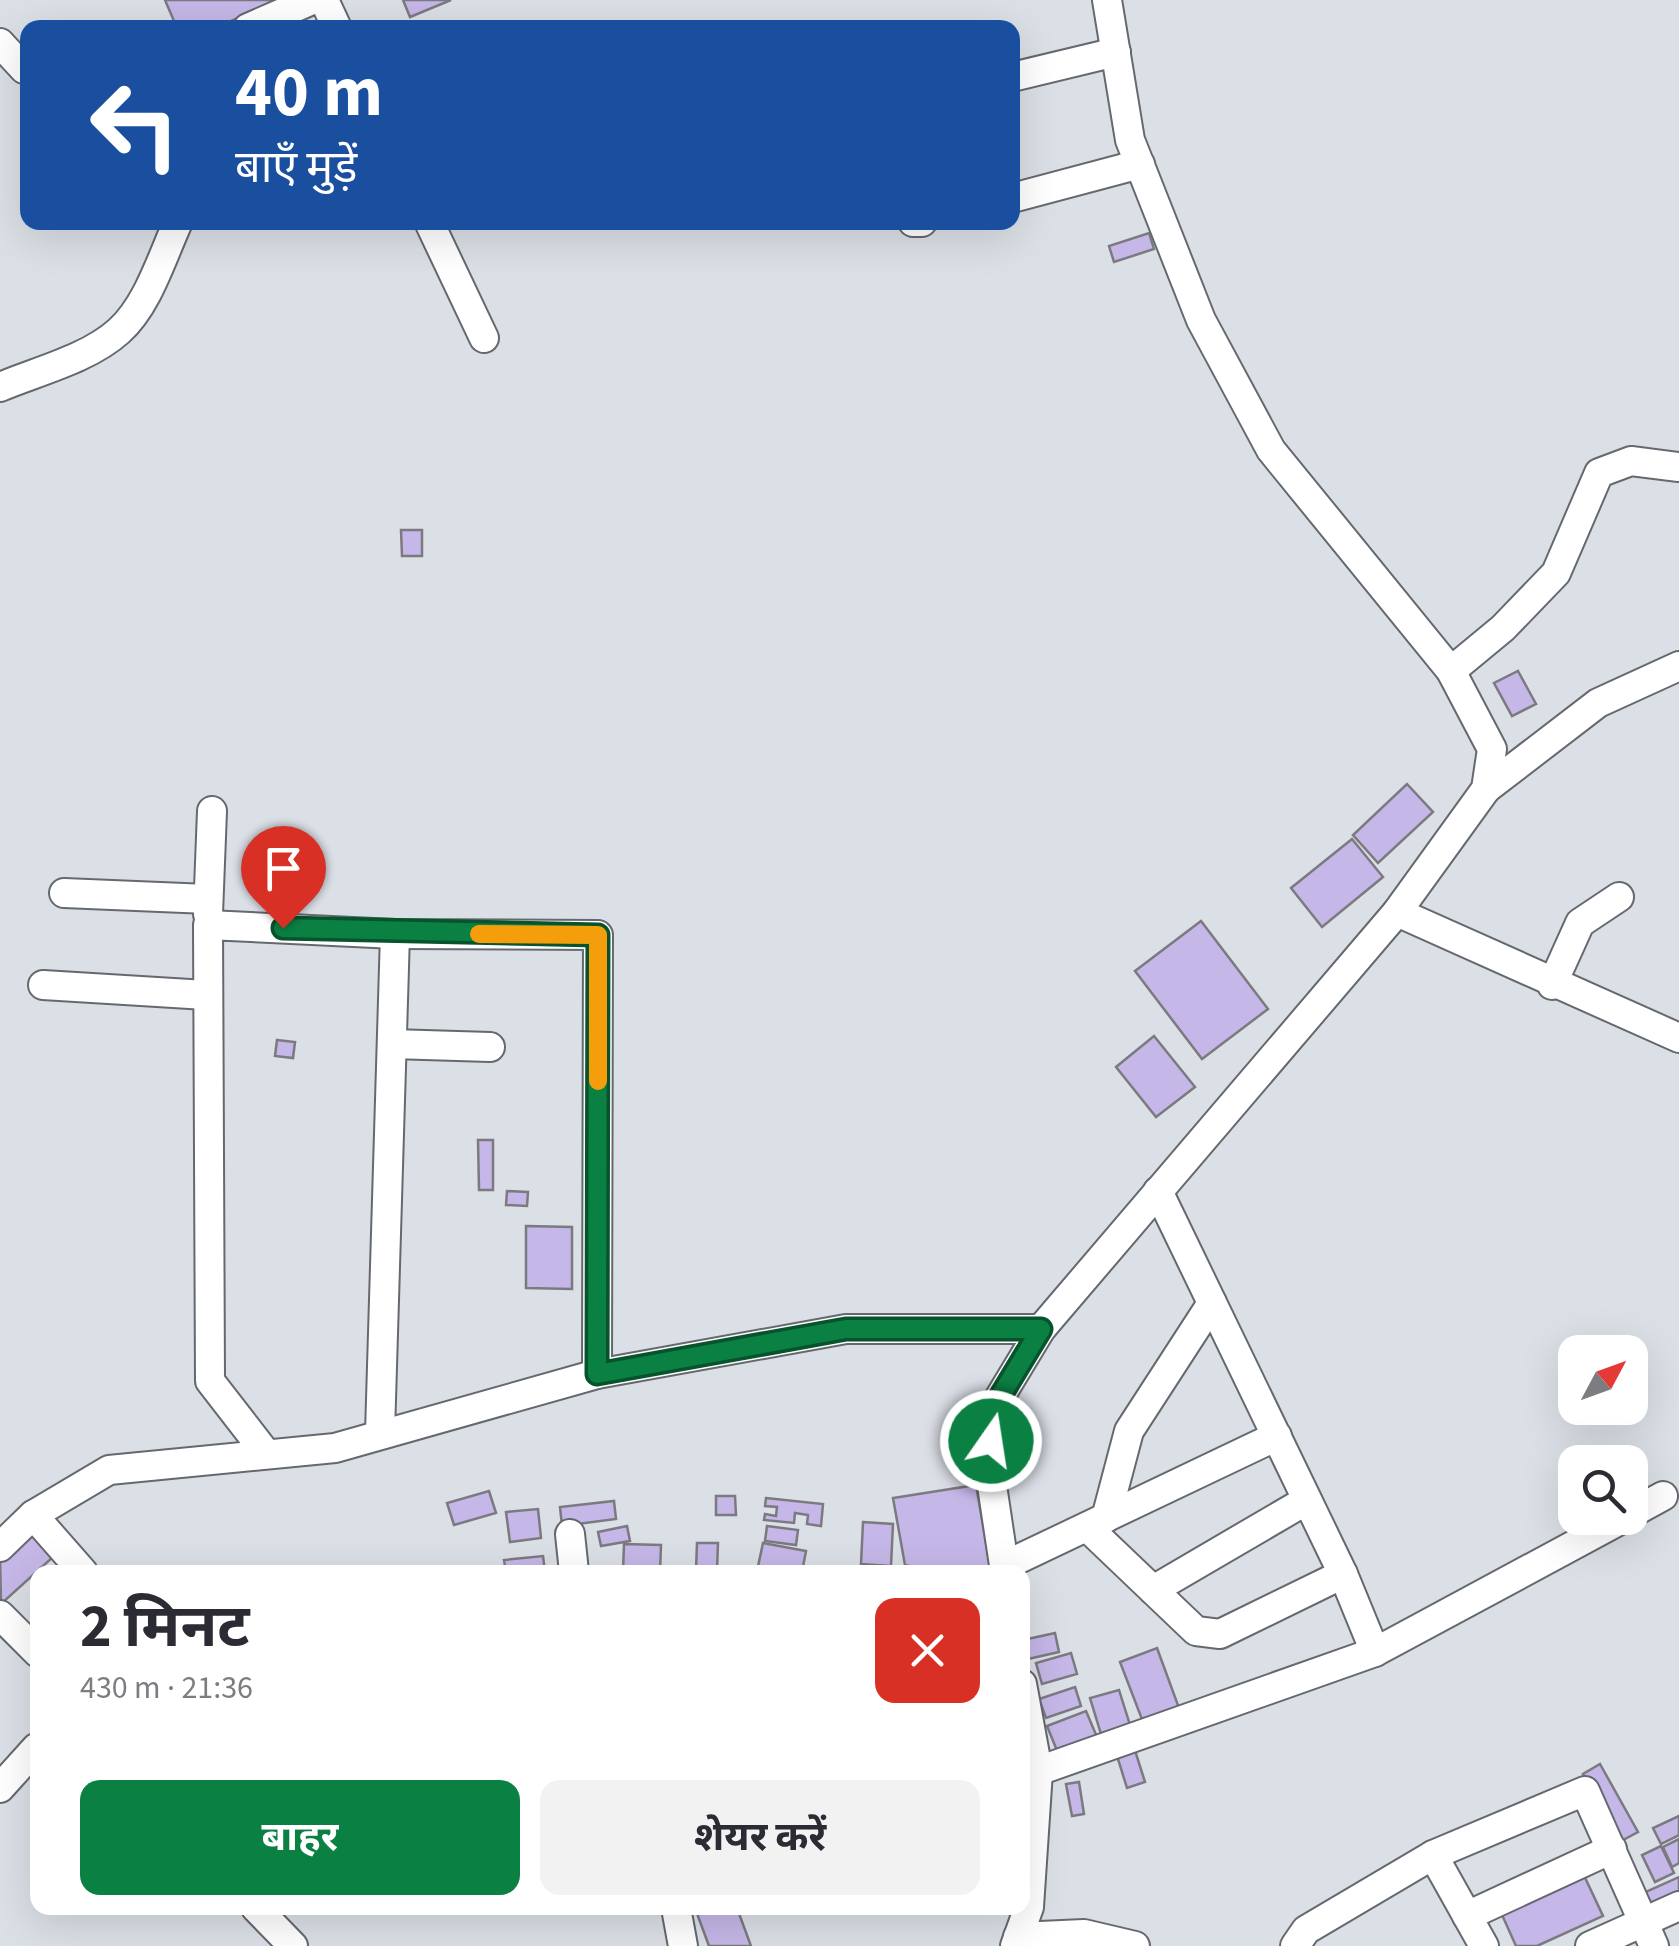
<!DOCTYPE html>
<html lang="hi">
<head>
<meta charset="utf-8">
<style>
	body { margin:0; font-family:"Source Sans 3","Noto Sans Devanagari",sans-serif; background:#f2f2f3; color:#2b2b33; height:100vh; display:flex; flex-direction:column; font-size:38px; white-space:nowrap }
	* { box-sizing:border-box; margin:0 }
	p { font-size:32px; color:#7c7c81 }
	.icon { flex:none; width:55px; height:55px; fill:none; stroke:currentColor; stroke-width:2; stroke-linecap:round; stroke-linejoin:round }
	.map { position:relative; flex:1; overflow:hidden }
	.panel { position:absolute; left:30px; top:1565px; width:1000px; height:350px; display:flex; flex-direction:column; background:#fff; border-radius:20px; box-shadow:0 10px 40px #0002 }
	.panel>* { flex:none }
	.guide { position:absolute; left:20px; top:20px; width:1000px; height:210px; border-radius:20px; box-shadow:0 10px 40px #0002; background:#1a4fa0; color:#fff; overflow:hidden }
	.needle { width:65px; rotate:49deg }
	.fabs { position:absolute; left:1558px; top:1335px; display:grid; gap:20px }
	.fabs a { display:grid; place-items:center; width:90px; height:90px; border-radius:20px; background:#fff; box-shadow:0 10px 40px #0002; font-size:50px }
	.pin { position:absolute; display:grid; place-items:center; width:85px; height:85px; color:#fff; margin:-102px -42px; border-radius:50% 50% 50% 0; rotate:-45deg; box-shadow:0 0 10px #0007 }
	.pin .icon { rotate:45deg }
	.me { position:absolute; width:110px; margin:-55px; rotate:13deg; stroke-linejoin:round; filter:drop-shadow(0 0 8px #0008) }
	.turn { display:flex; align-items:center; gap:35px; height:210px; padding:0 50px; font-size:45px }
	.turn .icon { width:130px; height:130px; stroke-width:2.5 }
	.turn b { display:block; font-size:70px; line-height:85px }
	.round { display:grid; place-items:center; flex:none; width:105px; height:105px; border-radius:20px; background:#f2f2f3 }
	.overview { display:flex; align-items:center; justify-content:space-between; height:170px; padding:0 50px }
	h1 { font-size:60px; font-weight:700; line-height:75px }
	.button { display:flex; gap:20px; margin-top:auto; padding:20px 50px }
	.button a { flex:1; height:115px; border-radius:20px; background:#0b8043; color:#fff; font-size:40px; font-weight:700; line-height:115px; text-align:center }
	.button a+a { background:#f2f2f3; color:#2b2b33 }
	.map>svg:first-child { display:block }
	.building { fill:#c5b7e7; stroke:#7c7a81; stroke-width:2.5 }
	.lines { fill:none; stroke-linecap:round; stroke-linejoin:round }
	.minor-casing { stroke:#65696f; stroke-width:32 }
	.minor { stroke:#fff; stroke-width:28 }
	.route-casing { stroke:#07532c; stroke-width:25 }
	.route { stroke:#0b8043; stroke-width:18 }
	.slow { stroke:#f59e0b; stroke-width:18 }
</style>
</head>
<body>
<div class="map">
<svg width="1679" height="1946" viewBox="0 0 1679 1946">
	<rect width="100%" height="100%" fill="#dbdfe6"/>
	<g class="building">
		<path d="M165,0H279L215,28H177Z"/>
		<path d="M403,0H451L410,17Z"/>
		<path d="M1149,233L1154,249L1114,262L1109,246Z"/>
		<path d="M401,530H422V556H402Z"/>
		<path d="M1518,671L1536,704L1512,716L1494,683Z"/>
		<path d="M1407,784L1433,812L1378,863L1353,835Z"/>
		<path d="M1352,839L1383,877L1322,927L1291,888Z"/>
		<path d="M1201,921L1268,1009L1202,1059L1135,971Z"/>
		<path d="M1154,1036L1195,1087L1156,1117L1116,1067Z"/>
		<path d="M277,1040L295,1042L293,1058L275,1056Z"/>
		<path d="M478,1140H493V1190H479Z"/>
		<path d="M507,1191L528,1192L527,1206L506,1205Z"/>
		<path d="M526,1226L572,1227V1289L526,1288Z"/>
		<path d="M976,1485L991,1572H932L905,1565L893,1498Z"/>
		<path d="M489,1491L496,1513L454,1525L447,1503Z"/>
		<path d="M716,1496H735L736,1515H716Z"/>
		<path d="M766,1498L823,1504L821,1526L807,1524L808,1515L795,1513L794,1523L764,1520L765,1514L776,1516L777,1507L765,1506Z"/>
		<path d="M614,1501L616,1519L562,1526L560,1507Z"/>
		<path d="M538,1509L541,1538L510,1542L506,1512Z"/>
		<path d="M863,1522L893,1524L891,1566L861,1564Z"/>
		<path d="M627,1526L630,1541L601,1546L598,1532Z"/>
		<path d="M767,1526L798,1530L796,1545L765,1541Z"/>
		<path d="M27,1530L53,1557L1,1604L0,1555Z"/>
		<path d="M697,1543H718L717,1570H696Z"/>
		<path d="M763,1543L806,1551L802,1572L757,1571Z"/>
		<path d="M624,1544L661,1545L660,1572H623Z"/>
		<path d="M543,1556L545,1572H506L504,1560Z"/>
		<path d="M1055,1633L1059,1652L1028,1659L1023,1640Z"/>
		<path d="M1157,1648L1179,1708L1143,1722L1120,1662Z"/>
		<path d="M1071,1653L1077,1674L1042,1684L1036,1663Z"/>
		<path d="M1075,1687L1081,1706L1046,1718L1039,1699Z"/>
		<path d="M1119,1690L1130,1725L1101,1734L1090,1698Z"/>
		<path d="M1086,1711L1097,1737L1058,1753L1047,1726Z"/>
		<path d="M1132,1741L1145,1782L1127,1788L1114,1746Z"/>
		<path d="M1600,1764L1638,1832L1621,1841L1583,1774Z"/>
		<path d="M1079,1782L1084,1814L1072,1816L1066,1784Z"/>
		<path d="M1679,1816V1835L1661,1844L1653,1828Z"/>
		<path d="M1679,1839V1863L1672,1867L1663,1847Z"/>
		<path d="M1661,1846L1674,1873L1655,1882L1642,1855Z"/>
		<path d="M1581,1869L1603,1916L1537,1946H1516L1498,1906Z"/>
		<path d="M1679,1877V1903L1651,1915L1641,1894Z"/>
		<path d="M695,1908H737L751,1946H709Z"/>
	</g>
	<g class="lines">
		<g class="minor-casing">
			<g id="minor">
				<path d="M324,0L337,28"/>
				<path d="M248,28L312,0"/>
				<path d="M0,43L24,69"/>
				<path d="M1012,77L1116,52"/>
				<path d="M1012,198L1140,164"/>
				<path d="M429,222L484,338"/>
				<path d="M913,222H922"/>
				<path d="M0,387C38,371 88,359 119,331C148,305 162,257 178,222"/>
				<path d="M1451,671L1503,628L1556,573L1599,473L1631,461L1679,467"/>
				<path d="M1486,789L1598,703L1679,666"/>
				<path d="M64,893L208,899"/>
				<path d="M1397,912L1679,1038"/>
				<path d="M208,914L212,811"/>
				<path d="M43,985L206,995"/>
				<path d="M1552,985L1580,923L1619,897"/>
				<path d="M392,1044L490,1047"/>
				<path d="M1158,1191L1343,1574L1375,1652"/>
				<path d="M380,1433L395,934"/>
				<path d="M265,1452L210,1381L208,925L395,934L598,935L597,1374"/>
				<path d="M1630,1514L1663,1496"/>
				<path d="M33,1515L83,1572"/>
				<path d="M1106,1518L1129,1431L1212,1303"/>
				<path d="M1087,1527L1196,1631L1220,1634L1343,1574"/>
				<path d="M570,1534L574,1572"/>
				<path d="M0,1547L33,1515L109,1470L335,1448L597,1374L846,1329H1041"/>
				<path d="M1004,1566L1277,1436"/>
				<path d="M1005,1572L990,1472L992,1410L1041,1329L1397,912L1486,789L1492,749L1451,671L1271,450L1201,320L1130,140L1107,0"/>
				<path d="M1153,1590L1307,1500"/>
				<path d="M0,1615L38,1653"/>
				<path d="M1038,1771L1375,1652L1624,1518"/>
				<path d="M0,1788L36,1748"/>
				<path d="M1433,1855L1484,1946"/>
				<path d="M256,1908L293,1946"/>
				<path d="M676,1908L683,1946"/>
				<path d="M1467,1916L1612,1849"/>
				<path d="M1018,1937L1084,1934L1135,1946"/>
				<path d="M1015,1946L1029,1907L1038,1771L1022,1684"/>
				<path d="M1295,1946L1306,1930L1433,1855L1585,1791L1654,1946"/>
				<path d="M1590,1946L1679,1906"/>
			</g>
		</g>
		<use href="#minor" class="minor"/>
	</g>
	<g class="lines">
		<g class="route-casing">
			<path id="route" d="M283,928L598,935L597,1374L846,1329H1041L992,1410L991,1441"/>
		</g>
		<use href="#route" class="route"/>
		<path class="slow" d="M479,934L598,935V1081"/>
	</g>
</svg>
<div class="fabs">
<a><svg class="needle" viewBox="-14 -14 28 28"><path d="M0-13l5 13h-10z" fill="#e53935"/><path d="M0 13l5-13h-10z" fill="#7c7c81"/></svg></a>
<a><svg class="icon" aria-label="search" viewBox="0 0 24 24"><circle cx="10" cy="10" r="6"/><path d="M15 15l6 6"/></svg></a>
</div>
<div class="pin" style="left:283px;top:928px;background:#d93025"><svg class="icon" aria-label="arrive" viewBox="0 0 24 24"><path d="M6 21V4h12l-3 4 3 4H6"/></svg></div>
<svg class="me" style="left:991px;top:1441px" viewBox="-20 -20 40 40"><circle r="17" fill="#0b8043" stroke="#fff" stroke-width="3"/><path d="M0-11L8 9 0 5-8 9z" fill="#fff"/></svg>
<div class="guide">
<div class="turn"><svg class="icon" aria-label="left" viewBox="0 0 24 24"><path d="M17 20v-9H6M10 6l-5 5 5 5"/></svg><div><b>40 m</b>बाएँ मुड़ें</div></div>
</div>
<section class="panel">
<div class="overview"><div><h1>2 मिनट</h1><p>430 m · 21:36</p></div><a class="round" style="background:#d93025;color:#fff"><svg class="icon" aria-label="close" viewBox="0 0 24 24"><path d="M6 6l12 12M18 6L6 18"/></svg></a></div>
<div class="button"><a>बाहर</a><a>शेयर करें</a></div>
</section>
</div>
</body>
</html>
